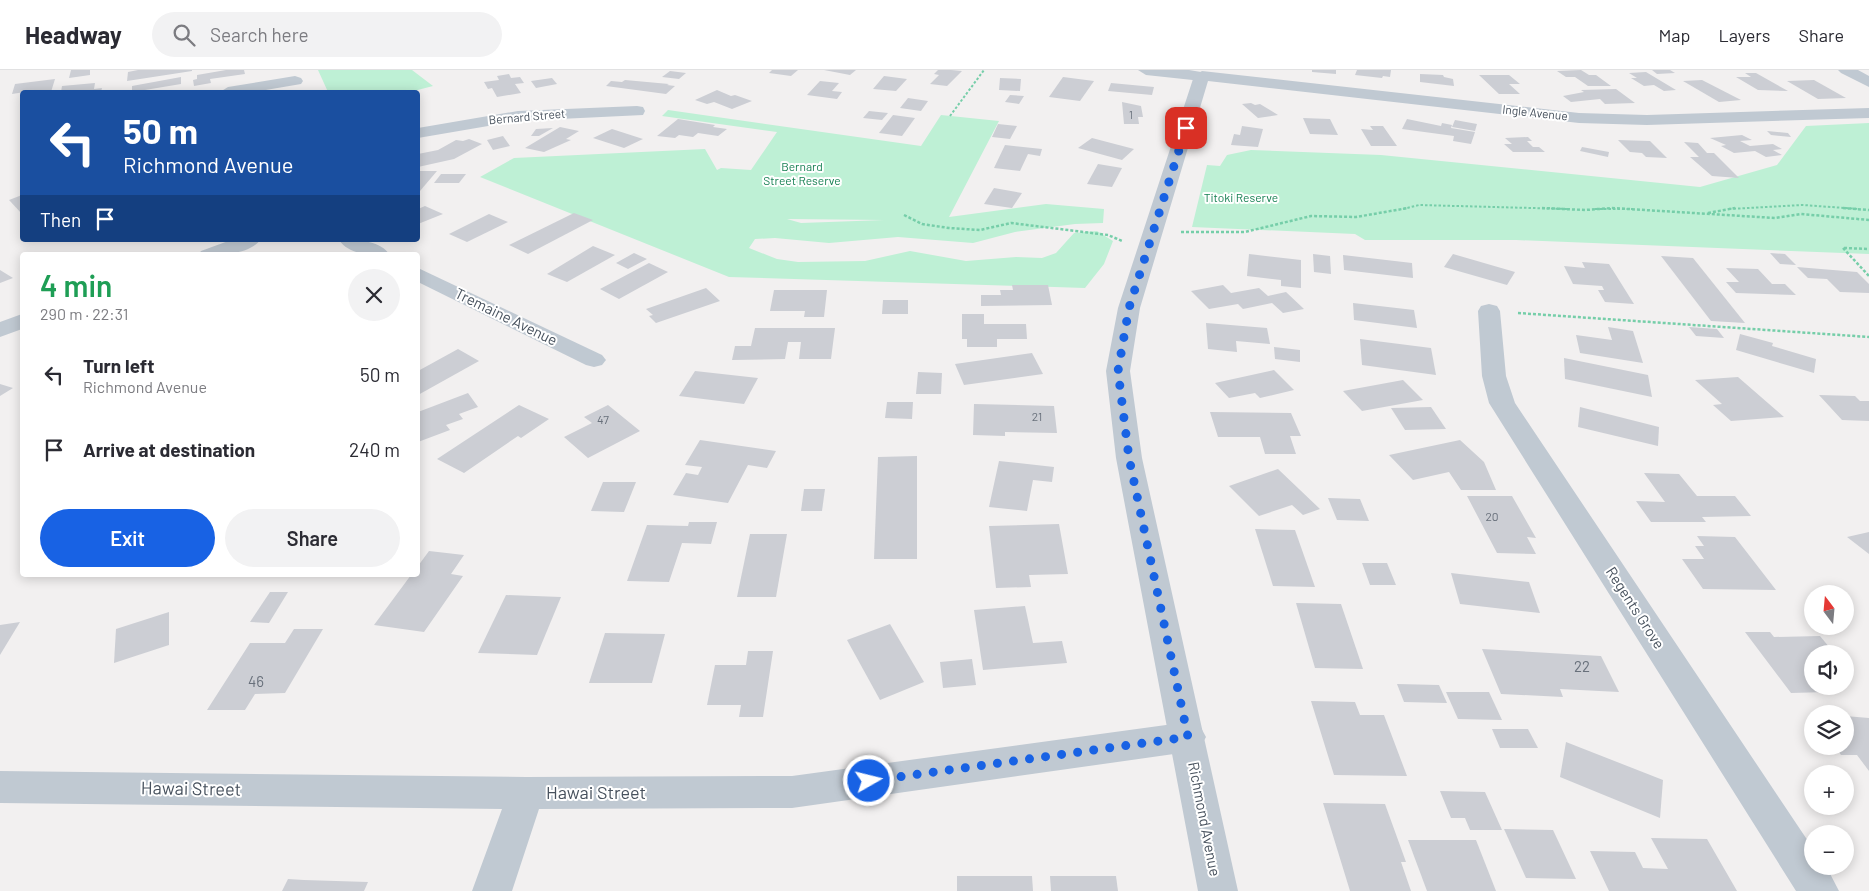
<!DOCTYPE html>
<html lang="en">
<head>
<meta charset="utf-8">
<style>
	body { margin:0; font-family:Barlow,sans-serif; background:#f2f2f3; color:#2b2b33; height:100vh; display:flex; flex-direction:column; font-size:19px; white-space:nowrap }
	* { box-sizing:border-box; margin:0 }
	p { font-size:16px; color:#7c7c81 }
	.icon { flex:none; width:28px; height:28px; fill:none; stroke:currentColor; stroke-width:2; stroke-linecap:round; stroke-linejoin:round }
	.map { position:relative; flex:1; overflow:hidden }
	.panel { position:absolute; left:20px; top:182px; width:400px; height:325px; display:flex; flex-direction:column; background:#fff; border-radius:5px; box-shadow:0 2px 12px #0003 }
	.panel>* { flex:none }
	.hud { position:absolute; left:20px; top:20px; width:400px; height:152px; border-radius:5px; box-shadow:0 2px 12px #0003; background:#1a4fa0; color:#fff; overflow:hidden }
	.needle { width:32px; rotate:344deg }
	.fabs { position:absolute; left:1804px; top:515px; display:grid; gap:10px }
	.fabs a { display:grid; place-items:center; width:50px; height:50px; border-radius:50%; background:#fff; box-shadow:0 2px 12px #0003; font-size:25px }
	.pin { position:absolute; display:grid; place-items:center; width:42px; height:42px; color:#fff; margin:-21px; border-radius:10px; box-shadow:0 2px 8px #0006 }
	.me { position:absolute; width:55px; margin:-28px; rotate:82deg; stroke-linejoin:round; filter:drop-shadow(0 0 4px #0008) }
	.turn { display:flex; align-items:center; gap:18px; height:105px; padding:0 20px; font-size:22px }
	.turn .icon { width:65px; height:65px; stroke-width:2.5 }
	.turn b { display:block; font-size:35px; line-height:42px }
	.then { display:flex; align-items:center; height:48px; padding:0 20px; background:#0003; gap:10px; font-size:19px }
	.round { display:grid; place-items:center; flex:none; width:52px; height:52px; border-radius:26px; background:#f2f2f3 }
	.head { display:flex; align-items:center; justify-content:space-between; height:85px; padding:0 20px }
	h1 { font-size:30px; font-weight:600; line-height:38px; color:#1e9e55 }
	.primary-button { display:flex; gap:10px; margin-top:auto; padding:10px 20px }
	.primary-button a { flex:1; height:58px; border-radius:30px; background:#1862e4; color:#fff; font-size:20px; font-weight:600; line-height:58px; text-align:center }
	.primary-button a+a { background:#f2f2f3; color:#2b2b33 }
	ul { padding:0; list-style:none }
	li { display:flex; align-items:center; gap:15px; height:75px; padding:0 20px }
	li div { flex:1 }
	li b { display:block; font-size:19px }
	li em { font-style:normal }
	header { display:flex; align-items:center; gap:30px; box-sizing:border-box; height:70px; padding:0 25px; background:#fff; border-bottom:1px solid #e1e1e2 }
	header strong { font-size:24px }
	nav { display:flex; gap:28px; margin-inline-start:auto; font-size:18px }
	.search { width:350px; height:45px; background:#f2f2f3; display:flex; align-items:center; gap:12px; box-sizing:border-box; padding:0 18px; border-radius:28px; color:#7c7c81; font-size:19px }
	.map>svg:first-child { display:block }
	.green { fill:#bef0d5; fill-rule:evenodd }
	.building { fill:#ccced4 }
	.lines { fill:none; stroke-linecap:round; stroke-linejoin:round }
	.path-far1 { stroke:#76cea9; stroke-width:2; stroke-dasharray:2.5 2; stroke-linecap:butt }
	.path { stroke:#76cea9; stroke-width:2.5; stroke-dasharray:3 2; stroke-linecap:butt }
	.minor { fill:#c0c9d2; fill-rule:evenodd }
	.tertiary { fill:#c0c9d2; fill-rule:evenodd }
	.route { stroke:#1862e4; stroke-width:9; stroke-dasharray:0 16.2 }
	.labels { text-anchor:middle; stroke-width:4; stroke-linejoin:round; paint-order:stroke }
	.far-number-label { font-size:11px; fill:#68707b }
	.far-street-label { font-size:12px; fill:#47515d; stroke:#fff }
	.far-park-label { font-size:12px; fill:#178053; stroke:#fff }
	.number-label { font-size:12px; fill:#68707b }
	.street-label { font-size:15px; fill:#47515d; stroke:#fff }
	.near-number-label { font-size:15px; fill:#68707b }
	.near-street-label { font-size:18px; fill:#47515d; stroke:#fff }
</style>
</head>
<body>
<header>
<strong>Headway</strong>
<div class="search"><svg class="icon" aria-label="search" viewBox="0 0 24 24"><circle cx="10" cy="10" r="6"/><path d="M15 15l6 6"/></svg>Search here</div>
<nav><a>Map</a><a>Layers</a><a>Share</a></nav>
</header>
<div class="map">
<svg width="1869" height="821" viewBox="0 0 1869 821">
	<rect width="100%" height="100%" fill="#f2f0f0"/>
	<g class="green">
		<path d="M318,0H412L433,16L410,22H328Z"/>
		<path d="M668,40L921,76L941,45L999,51L949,147L1046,134L1104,139L1103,153L1075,154L1015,162L973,173L898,167L829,173L775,168L755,169L749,178L777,189L798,192L865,191L910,181L966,191L1016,187L1042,188L1056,183L1074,163L1097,161L1113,171L1104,194L1085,218L729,207L480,107L514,88L705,79L717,100L721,98L751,100L777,62L662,46ZM787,149H788L884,150L801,153Z"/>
		<path d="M1869,53V184L1516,170H1365L1355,164L1192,157L1207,95L1220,96L1227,85L1251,80L1381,85L1700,117L1777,95L1806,56Z"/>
	</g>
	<g class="building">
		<path d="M71,0H90V5L69,8Z"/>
		<path d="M138,0H192V1L127,11L128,2Z"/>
		<path d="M226,0H244L245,4L210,9L211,13L194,16L193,10L197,9V5Z"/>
		<path d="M772,0H798L791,6L769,3Z"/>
		<path d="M824,0H856L850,5Z"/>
		<path d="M938,0H951L962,1L947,16L930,14L939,5L934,4Z"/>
		<path d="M1312,0H1336V4L1312,2Z"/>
		<path d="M1357,0H1391L1390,7L1383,6L1382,8L1355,5Z"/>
		<path d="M1581,0L1589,5H1596L1611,16H1588L1575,7H1566L1557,1Z"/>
		<path d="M1652,0H1670L1675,3L1657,4Z"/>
		<path d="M670,1L686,3L679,9L662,7Z"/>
		<path d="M1646,2L1676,20L1664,21L1654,15L1644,16L1631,8H1637L1629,3Z"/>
		<path d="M1745,3H1756L1788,21L1758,20L1736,7H1751Z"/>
		<path d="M509,4L511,8L520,7L524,13L515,14L521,23L497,27L492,18L488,19L484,12L499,10L497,6Z"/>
		<path d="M1420,4L1443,5L1444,7L1453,9L1454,16L1420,12Z"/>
		<path d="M1479,5H1509L1520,14H1509L1520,24H1499Z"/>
		<path d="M884,6L907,9L896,21L873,19Z"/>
		<path d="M181,7V14L145,20V22H125L132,20V16Z"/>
		<path d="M1063,7L1094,11L1080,31L1049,27Z"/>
		<path d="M552,8L557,14L536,18L531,11Z"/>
		<path d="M1000,8L1021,9L1020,21L999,20Z"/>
		<path d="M55,9L51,22H36L37,20L12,24L15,14Z"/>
		<path d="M625,10L669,14L667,15L675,16L666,24L606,16L611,11L622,12Z"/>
		<path d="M1702,10L1741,30L1719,32L1683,11Z"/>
		<path d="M1814,10L1846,28L1818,29L1787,11Z"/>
		<path d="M820,11L839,13L832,21L842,22L837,29L807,25Z"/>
		<path d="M95,13L94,19L102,18L101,22H61L62,16Z"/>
		<path d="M1111,13L1154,17L1152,25L1108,21Z"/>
		<path d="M1616,19L1635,33L1605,34L1600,29L1571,32L1563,26L1584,22L1581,20Z"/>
		<path d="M717,20L731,26L735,25L752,31L732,39L714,32L707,34L695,30Z"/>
		<path d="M1010,25L1024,26L1019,34L1005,32Z"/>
		<path d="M908,28L928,31L921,41L900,38Z"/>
		<path d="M1122,32L1141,36L1143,47H1138L1139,54H1124Z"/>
		<path d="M1251,33L1255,35L1260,34L1278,45L1258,48L1242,34Z"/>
		<path d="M869,41L888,43L882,50L863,48Z"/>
		<path d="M893,45L915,48L902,66L879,63Z"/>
		<path d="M1303,48L1330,49L1338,65L1310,64Z"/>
		<path d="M678,49L715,55L713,57L727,59L718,66L698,63L693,67L679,65L675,68L657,66Z"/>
		<path d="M1407,49L1441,56L1442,53L1452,55L1451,58L1475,62L1471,74L1453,71L1454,66L1402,59Z"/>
		<path d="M1455,50L1477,54L1475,61L1452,57Z"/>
		<path d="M998,54L1017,56L1010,69L992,67Z"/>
		<path d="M1242,56L1263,59L1258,77L1231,75L1234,64L1240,65Z"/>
		<path d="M1370,56H1383L1397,76H1371L1361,59L1373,60Z"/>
		<path d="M560,57L579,61L566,69L571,70L544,82L525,78Z"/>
		<path d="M553,58L539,66H531L536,59Z"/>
		<path d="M612,59L643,69L624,78L593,68Z"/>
		<path d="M1767,61L1788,63L1791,67L1771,65Z"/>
		<path d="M1742,65L1752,70L1740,71L1750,76L1773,74L1782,79L1773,80L1782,85L1766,87L1755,81L1734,83L1721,76L1726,75L1710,68Z"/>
		<path d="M503,66L510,76L493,80L487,70Z"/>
		<path d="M1528,67L1532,71H1527L1533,77H1539L1545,82H1513L1504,74H1512L1505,68Z"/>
		<path d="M1092,68L1134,79L1122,90L1078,78Z"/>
		<path d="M469,69L482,74L454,89L418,97V84L438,80L456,70L463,71Z"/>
		<path d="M1618,70L1650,71L1667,88L1646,87L1642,83L1630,82Z"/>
		<path d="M1684,72L1698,73L1707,83H1714L1739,108L1712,106L1690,87H1699Z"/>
		<path d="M1005,75L1042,79L1040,86L1028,84L1020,101L994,98Z"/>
		<path d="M1582,77L1609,82L1608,87L1580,81Z"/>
		<path d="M1098,94L1122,98L1112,117L1087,114Z"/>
		<path d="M418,101H437L420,121H418Z"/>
		<path d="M441,104H466L459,113H434Z"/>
		<path d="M994,118L1022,123L1012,138L984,134Z"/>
		<path d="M22,125V144L9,130Z"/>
		<path d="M425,136L443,144L418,154V139Z"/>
		<path d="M574,143L593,150L528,184L509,175Z"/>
		<path d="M489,144L508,152L467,172L449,164Z"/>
		<path d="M593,176L615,185L567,212L547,204Z"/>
		<path d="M634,183L647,189L628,199L616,193Z"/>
		<path d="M1770,183L1785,184L1796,195L1780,194Z"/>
		<path d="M1249,184L1301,190V218L1281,216V210L1247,206Z"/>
		<path d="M1313,184L1330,186L1331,204L1314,202Z"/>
		<path d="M1453,184L1515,202L1507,215L1444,197Z"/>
		<path d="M1343,185L1412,193L1413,208L1344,200Z"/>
		<path d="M1661,186L1693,188L1745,253L1711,251Z"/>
		<path d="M1582,192L1609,194L1634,234L1605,232L1598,220H1604L1602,216L1573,214L1564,196L1585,198Z"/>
		<path d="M649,193L668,202L619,229L600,219Z"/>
		<path d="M1797,197L1857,202L1869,214V223L1840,222L1827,209L1808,208Z"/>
		<path d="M1726,198L1758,199L1772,214H1785L1796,225L1736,223L1726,212H1739Z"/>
		<path d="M0,200L13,208L0,213Z"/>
		<path d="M1012,215H1048L1052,235L981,236V225H1001L1000,220H1013Z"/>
		<path d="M1223,215L1231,223L1259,218L1268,226L1286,222L1304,239L1283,243L1272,233L1243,239L1238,234L1209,239L1191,221Z"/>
		<path d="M706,218L720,231L656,253L649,246L653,245L646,239Z"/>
		<path d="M774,220H827L824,247H804L805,241H770Z"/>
		<path d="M883,230H908V244H882Z"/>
		<path d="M1353,233L1414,240L1417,258L1354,250Z"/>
		<path d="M962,244H984V254H1026L1027,269H997V277H967V269H962Z"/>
		<path d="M1206,253L1267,258L1270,274L1236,271L1237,282L1208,279Z"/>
		<path d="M1608,257L1633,261L1643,293L1580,283L1576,265L1612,270Z"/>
		<path d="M1689,257L1717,259L1724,268L1696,266Z"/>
		<path d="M755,258H835L831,289H799L801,272H788L785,289L732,290L735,276H751Z"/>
		<path d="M1740,264L1773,273L1772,276L1816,289L1814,303L1736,280Z"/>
		<path d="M1360,269L1431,278L1436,305L1362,295Z"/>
		<path d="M1274,277L1300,280V292L1275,289Z"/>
		<path d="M458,279L479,291L418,325V301Z"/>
		<path d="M1032,283L1043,304L964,315L955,294Z"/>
		<path d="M1564,288L1648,305L1652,327L1565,309Z"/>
		<path d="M1274,300L1294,320L1260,328L1255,323L1229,328L1215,313Z"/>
		<path d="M695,301L758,308L744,334L679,326Z"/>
		<path d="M918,302L942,303L941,324H916Z"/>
		<path d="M1738,307L1784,347L1731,351L1713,335L1722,334L1695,310Z"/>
		<path d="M1403,310L1423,330L1362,341L1343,321Z"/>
		<path d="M0,314L13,318L0,326Z"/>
		<path d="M468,323L478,337L459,344L463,349L446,355L450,360L418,372V342Z"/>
		<path d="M1819,325L1855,326L1860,331H1869V351L1842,350Z"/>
		<path d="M887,332H913L912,349L885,348Z"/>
		<path d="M974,334L1054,336L1057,363L1005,362V366L973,365Z"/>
		<path d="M519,335L549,349L521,368L518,366L464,403L437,389Z"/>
		<path d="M608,335L640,361L588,388L564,367L592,353L584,347Z"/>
		<path d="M1431,337L1446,359L1405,360L1391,338Z"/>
		<path d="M1580,337L1659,357L1658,376L1578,357Z"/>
		<path d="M1210,342L1291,343L1301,366H1290L1296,384H1265L1260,367H1218Z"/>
		<path d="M700,370L776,381L767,398L748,395L728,433L673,425L686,403L698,405L702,397L685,395Z"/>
		<path d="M1460,370L1484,392L1496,420H1461L1449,402L1413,410L1389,385Z"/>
		<path d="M917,386V489H874L878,387Z"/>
		<path d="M999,391L1054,397L1052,412L1033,410L1027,441L989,437Z"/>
		<path d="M1278,399L1320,439L1303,445L1292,435L1259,446L1229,416Z"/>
		<path d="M1644,403L1679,404L1697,426H1735L1751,446L1702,447L1706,452H1651L1636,431L1665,432Z"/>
		<path d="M603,412H636L624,442L591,441Z"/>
		<path d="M804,419H825L822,441H801Z"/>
		<path d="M1467,426H1512L1536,468L1527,467L1536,484L1497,483Z"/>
		<path d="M1328,428L1360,429L1369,451L1337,450Z"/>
		<path d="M689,452H717L711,474L682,473L669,512L627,511L647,455L688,456Z"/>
		<path d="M1059,454L1068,504L1029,505L1031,517L996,518L989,456Z"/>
		<path d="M1255,459L1295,460L1315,517L1273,516Z"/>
		<path d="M1869,462V484L1847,467Z"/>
		<path d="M750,464H787L776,527H737Z"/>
		<path d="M1697,466L1735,467L1776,520L1703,519L1682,489H1704L1695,476H1704Z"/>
		<path d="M429,481L464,485L451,504L463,506L424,562L374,555L411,505H418V496Z"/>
		<path d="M1362,493H1387L1396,515H1370Z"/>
		<path d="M1451,503L1529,512L1540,543L1460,534Z"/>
		<path d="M270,522H288L269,553L250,552Z"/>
		<path d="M506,525L561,527L537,585L478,583Z"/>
		<path d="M1296,533L1341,534L1363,599L1315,598Z"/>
		<path d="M1025,536L1033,573L1062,571L1067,593L983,600L974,540Z"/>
		<path d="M169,542V575L114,593L116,559Z"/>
		<path d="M20,552L0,585V555Z"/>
		<path d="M890,554L924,612L880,630L847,570Z"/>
		<path d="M294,559H323L285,623L255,624L245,640H207L250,573H285Z"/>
		<path d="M1745,562H1770L1774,567L1820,566L1835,584H1812V600H1809L1812,605V616H1822L1827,622L1791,623Z"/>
		<path d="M605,563L665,564L652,613H589Z"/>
		<path d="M1482,579L1601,586L1619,622L1560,619L1563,627L1501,624Z"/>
		<path d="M748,581H773L763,647H739L741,635H707L715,595H746Z"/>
		<path d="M972,589L976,615L943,618L940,592Z"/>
		<path d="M1397,614L1439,615L1447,633L1404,632Z"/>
		<path d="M1446,622H1489L1502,650L1458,649Z"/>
		<path d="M1311,631L1355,632L1360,645H1384L1407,706L1334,705Z"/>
		<path d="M1845,646L1869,648V701L1857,685H1841L1835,676H1845Z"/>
		<path d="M1492,659H1528L1538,678H1500Z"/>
		<path d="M1566,672L1663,710L1660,748L1560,707Z"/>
		<path d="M1440,721L1485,722L1502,760H1470L1465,748H1451Z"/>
		<path d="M1323,733L1385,734L1406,792H1401L1411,821H1350Z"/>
		<path d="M1504,759L1553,760L1576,809L1526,808Z"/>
		<path d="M1651,768L1707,769L1737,821H1609L1590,781L1635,782L1643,798L1668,799Z"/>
		<path d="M1408,770H1476L1496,821H1427Z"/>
		<path d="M957,806H1032L1033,821H957Z"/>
		<path d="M1050,806H1116L1118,821H1051Z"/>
		<path d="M288,809L304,810L368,812L364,821H282Z"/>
	</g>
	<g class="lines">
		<g class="path-far1">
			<path d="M950,46L984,0"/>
			<path d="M1403,139L1419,135L1569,139"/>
			<path d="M1595,139H1633"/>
			<path d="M1729,139L1803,135L1859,139"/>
		</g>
		<g class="path">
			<path d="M1542,138L1585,140L1612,138"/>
			<path d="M1612,138L1775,148L1801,144L1869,150"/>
			<path d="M1843,138L1869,140"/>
			<path d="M1708,143L1735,138"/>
			<path d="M904,145L922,154L949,158L980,160L1011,153L1108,165L1122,171"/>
			<path d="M1181,162H1245L1311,146L1356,147L1408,138"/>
			<path d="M1843,178L1869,206"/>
			<path d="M1844,178L1869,179"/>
			<path d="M1518,243L1869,267"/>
		</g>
		<g class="minor">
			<path d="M1138,0H1189L1207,3L1210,6L1202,11L1146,5Z"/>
			<path d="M295,6L301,8L303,11L301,14L254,22H220L228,17Z"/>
			<path d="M637,36L643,37L645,41L643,45L518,51L418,68V58L518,41Z"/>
			<path d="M231,170H260C249,186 215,185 198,185L201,181Z"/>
			<path d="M339,170C356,170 379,169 390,185C373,185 350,186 339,170Z"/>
			<path d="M418,198L602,285L606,290L602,295L594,297L586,295L418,212Z"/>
			<path d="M1489,234L1497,236L1500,241L1506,306L1515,333L1812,777V796H1826L1839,821H1796L1489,333L1482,306L1478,241L1481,236Z"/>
			<path d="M22,244V259L0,267V252Z"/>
			<path d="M1188,652L1200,656L1206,667L1200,678L1188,682L792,738L539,739L512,821H472L502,739L0,733V701L526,707L792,706Z"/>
		</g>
		<g class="tertiary">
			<path d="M1838,0H1858L1869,6V17L1841,3Z"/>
			<path d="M1202,1L1579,43L1647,45L1869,38V48L1647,55L1579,53L1208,11L1140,238L1130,301L1142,388L1238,821H1198L1116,388L1106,301L1118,238L1194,6Z"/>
		</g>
	</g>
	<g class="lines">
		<path class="route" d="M869,711L1188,667L1129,388L1118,301L1129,238L1186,58"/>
	</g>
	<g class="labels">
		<g class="far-number-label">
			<text x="1131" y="49">1</text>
		</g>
		<g class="far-street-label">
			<text transform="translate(1535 43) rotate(6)" y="4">Ingle Avenue</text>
			<text transform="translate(527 47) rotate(-5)" y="4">Bernard Street</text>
		</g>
		<g class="far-park-label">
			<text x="802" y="101">Bernard<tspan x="802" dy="14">Street Reserve</tspan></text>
			<text x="1241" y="132">Titoki Reserve</text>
		</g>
		<g class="number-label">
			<text x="1037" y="351">21</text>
			<text x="603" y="354">47</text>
			<text x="1492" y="451">20</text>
		</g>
		<g class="street-label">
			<text transform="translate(506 247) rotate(26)" y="5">Tremaine Avenue</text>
			<text transform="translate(1635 538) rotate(57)" y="5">Regents Grove</text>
			<text transform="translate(1204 749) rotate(79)" y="5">Richmond Avenue</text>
		</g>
		<g class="near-number-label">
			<text x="1582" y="602">22</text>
			<text x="256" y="617">46</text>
		</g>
		<g class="near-street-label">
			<text transform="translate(191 719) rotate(1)" y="6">Hawai Street</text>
			<text x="596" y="729">Hawai Street</text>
		</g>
	</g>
</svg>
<div class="fabs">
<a><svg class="needle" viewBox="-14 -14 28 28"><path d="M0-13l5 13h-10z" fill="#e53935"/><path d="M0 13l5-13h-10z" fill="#7c7c81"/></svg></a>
<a><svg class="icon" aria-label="sound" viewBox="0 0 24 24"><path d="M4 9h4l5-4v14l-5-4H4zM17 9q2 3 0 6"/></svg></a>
<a><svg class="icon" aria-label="layers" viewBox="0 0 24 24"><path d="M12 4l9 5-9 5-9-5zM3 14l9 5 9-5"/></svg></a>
<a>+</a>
<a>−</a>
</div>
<div class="pin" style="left:1186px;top:58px;background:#d93025"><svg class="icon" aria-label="arrive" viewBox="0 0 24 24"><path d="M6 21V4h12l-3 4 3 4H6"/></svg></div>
<svg class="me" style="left:869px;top:711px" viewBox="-20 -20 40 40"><circle r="17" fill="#1862e4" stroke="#fff" stroke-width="3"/><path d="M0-11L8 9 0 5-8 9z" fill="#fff"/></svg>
<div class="hud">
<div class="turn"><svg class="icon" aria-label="left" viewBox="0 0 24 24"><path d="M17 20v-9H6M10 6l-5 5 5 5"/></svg><div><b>50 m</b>Richmond Avenue</div></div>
<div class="then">Then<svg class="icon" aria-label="arrive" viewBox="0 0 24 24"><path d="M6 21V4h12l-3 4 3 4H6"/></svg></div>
</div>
<section class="panel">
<div class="head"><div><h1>4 min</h1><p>290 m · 22:31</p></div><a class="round"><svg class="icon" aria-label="close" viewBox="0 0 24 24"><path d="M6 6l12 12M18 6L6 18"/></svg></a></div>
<ul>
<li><svg class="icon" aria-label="left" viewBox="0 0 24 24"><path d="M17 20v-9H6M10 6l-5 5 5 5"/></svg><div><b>Turn left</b><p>Richmond Avenue</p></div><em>50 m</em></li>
<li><svg class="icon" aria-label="arrive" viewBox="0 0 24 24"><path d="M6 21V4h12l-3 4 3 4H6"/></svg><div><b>Arrive at destination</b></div><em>240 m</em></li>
</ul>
<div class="primary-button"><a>Exit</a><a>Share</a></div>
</section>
</div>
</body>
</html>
